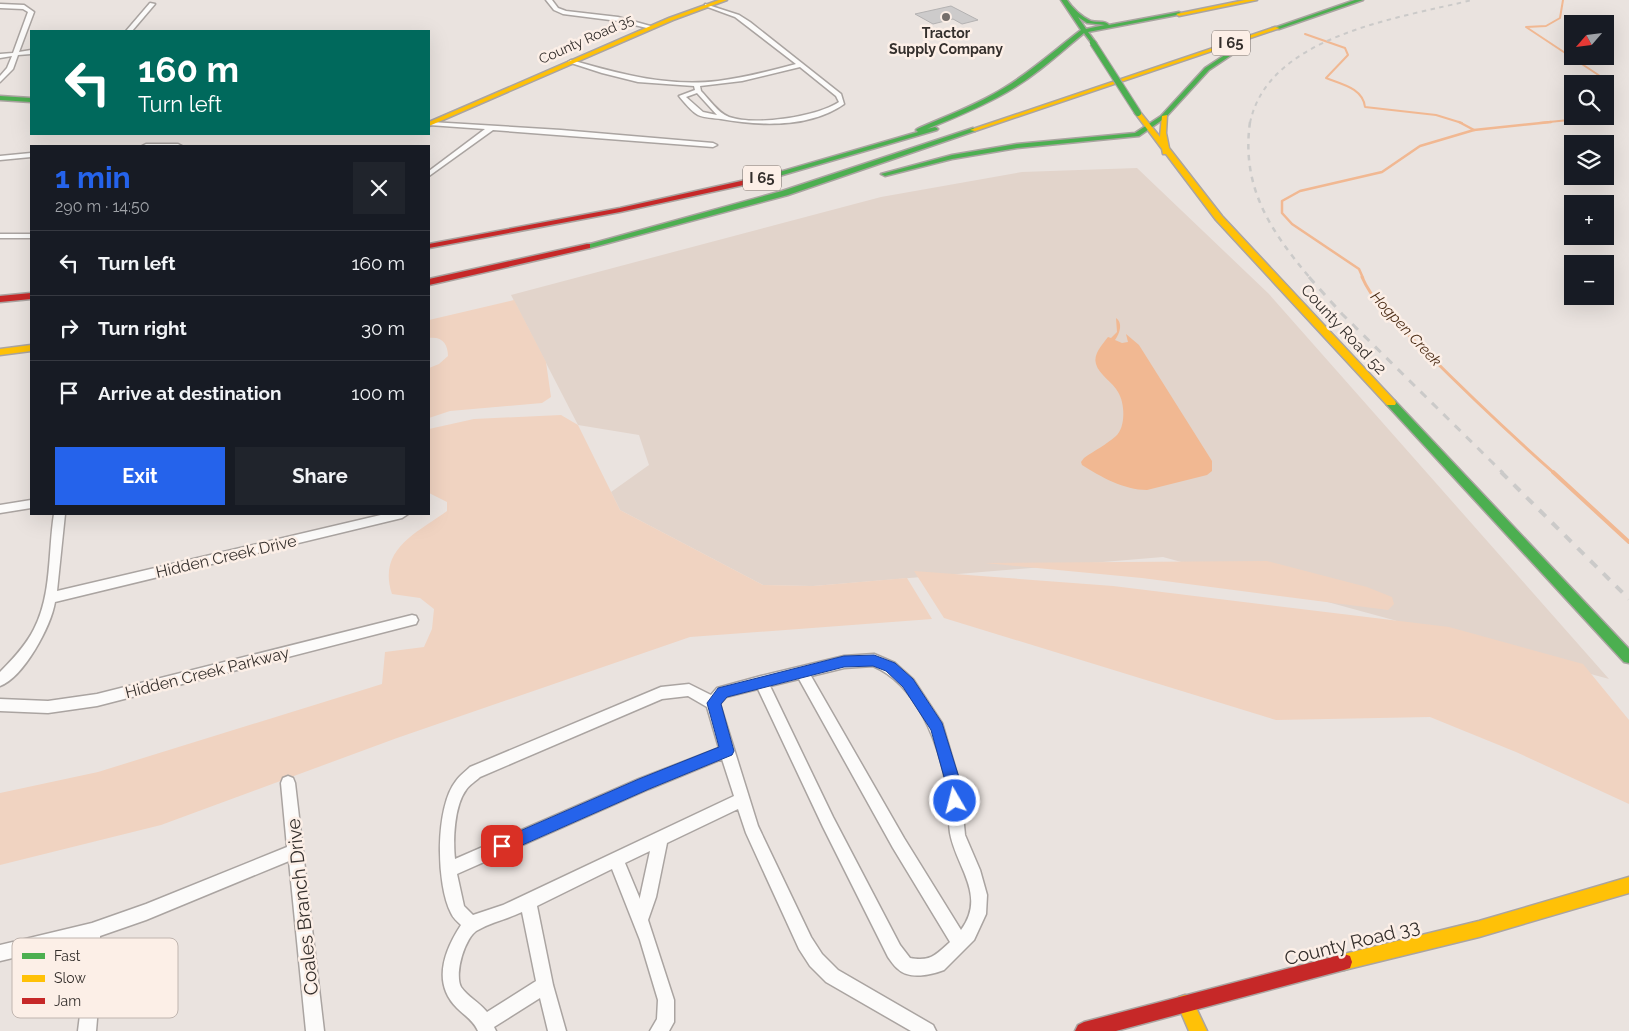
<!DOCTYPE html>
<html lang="en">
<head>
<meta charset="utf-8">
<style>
	body { margin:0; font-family:Raleway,sans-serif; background:#20242c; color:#f1f3f6; height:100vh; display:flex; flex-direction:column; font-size:19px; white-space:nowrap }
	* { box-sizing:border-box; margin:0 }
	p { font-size:16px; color:#9ea1a6 }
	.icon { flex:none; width:28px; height:28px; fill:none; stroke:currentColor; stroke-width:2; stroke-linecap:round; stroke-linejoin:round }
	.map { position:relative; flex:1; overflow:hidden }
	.side { position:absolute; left:30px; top:145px; width:400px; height:370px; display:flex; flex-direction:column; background:#171b24; border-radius:0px; box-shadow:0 5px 20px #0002 }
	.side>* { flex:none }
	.hud { position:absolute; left:30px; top:30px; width:400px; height:105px; border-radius:0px; box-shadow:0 5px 20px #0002; background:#00695c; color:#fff; overflow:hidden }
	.needle { width:32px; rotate:242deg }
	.controls { position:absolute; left:1564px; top:15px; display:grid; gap:10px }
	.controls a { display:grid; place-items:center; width:50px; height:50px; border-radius:0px; background:#171b24; box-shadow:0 5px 20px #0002; font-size:25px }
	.pin { position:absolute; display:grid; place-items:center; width:42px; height:42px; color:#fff; margin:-21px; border-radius:10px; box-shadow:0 2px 8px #0006 }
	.me { position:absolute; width:55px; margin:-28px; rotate:352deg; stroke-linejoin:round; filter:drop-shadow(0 0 4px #0008) }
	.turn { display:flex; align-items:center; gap:18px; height:105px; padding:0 25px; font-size:22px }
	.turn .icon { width:65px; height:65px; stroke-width:2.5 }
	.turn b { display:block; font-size:35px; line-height:42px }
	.round { display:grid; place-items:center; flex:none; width:52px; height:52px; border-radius:0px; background:#20242c }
	.summary { display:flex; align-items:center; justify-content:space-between; height:85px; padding:0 25px }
	h1 { font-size:30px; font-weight:700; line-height:38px; color:#2563eb }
	.button { display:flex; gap:10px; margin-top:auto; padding:10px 25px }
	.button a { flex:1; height:58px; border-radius:0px; background:#2563eb; color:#fff; font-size:20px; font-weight:700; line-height:58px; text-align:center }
	.button a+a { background:#20242c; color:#f1f3f6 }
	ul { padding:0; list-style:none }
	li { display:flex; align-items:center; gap:15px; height:65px; padding:0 25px; border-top:1px solid #363941 }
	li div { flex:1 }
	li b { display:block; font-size:19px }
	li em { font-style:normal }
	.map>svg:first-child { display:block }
	.built { fill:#e2d4cb }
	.green { fill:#f0d3c1 }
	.water { fill:#f1b892 }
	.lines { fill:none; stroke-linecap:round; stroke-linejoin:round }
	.stream-far3 { stroke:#f1b892; stroke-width:2 }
	.stream-far2 { stroke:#f1b892; stroke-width:2.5 }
	.stream-far1 { stroke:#f1b892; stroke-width:3 }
	.stream { stroke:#f1b892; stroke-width:4 }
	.building { fill:#cdcbcb; stroke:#b4b2b2 }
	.street-casing { stroke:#aaa4a1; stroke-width:3 }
	.fast-casing { stroke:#aaa4a1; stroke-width:3 }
	.slow-casing { stroke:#aaa4a1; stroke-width:3 }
	.jam-casing { stroke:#aaa4a1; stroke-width:3 }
	.street { fill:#fcfbfa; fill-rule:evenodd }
	.fast { fill:#4caf50; fill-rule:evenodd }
	.slow { fill:#ffc107; fill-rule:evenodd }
	.jam { fill:#c62828; fill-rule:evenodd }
	.rail-far3 { stroke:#cbcac9; stroke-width:2; stroke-dasharray:4.5 4.5; stroke-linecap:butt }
	.rail-far2 { stroke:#cbcac9; stroke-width:2.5; stroke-dasharray:5.5 5.5; stroke-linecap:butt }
	.rail-far1 { stroke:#cbcac9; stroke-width:3; stroke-dasharray:8 8; stroke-linecap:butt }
	.rail { stroke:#cbcac9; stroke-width:4; stroke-dasharray:9 9; stroke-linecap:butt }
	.fast-bridge-casing { stroke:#aaa4a1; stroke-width:8; stroke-linecap:butt }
	.fast-bridge { stroke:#4caf50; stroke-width:6 }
	.route { fill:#2563eb; stroke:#184099 }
	.poi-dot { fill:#746e6b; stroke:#fcefe7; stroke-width:2 }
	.labels { text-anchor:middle; stroke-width:5; stroke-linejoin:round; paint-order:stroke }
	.far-poi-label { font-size:14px; font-weight:bold; fill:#342f2c; stroke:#fcefe7 }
	.far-street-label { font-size:14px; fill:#342f2c; stroke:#fcefe7 }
	.shield { fill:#fcefe7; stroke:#706964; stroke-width:1 }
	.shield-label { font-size:15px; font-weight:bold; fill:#342f2c }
	.far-water-label { font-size:15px; font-style:italic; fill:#4b2c15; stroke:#fcefe7 }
	.street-label { font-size:16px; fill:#342f2c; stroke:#fcefe7 }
	.near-street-label { font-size:19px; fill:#342f2c; stroke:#fcefe7 }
	.key { fill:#fcefe7; stroke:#c0b5af; stroke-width:1 }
	.key-label { font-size:14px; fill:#342f2c }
</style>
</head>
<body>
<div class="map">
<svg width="1629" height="1031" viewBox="0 0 1629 1031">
	<rect width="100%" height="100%" fill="#eae3df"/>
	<path class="built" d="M1137,168L1269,294L1609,679L1163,557L813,586L763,585L620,510L611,492L649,465L639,435L578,425L511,295L881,197L1022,172Z"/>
	<g class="green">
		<path d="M514,300L546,362L551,397L542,403L450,411L429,418V368L439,364L448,356C448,344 442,336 429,338V320Z"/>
		<path d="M561,415L578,425L620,510L763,585L813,586L907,578L932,619L690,637L397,738L161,825L0,865V793L98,772L382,684L385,652L424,647L432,629L434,609L420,598L392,594C377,549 417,533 447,511V502L429,493V429L474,419Z"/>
		<path d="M1267,561L1367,587L1392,597L1394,604L1388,610L1142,578L985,563Z"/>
		<path d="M914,571L1113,586L1449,627L1583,664L1629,720V804L1516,752L1430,717L1276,720L944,618Z"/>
	</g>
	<path class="water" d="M1116,318C1123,323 1120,333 1115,340L1122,343L1128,342L1126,334L1139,345L1212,461V471L1207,475L1147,490C1124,490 1101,477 1082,465L1081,462L1084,458C1094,451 1107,444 1116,436C1126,427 1125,403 1118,392C1113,382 1099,375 1096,364C1093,354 1102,345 1108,337L1111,338L1117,332Z"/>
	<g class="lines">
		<g class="stream-far3">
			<path d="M1305,34L1345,48L1348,55L1326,78C1341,84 1363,88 1365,107L1436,115L1462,123"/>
			<path d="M1539,123L1609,116L1606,97L1612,84L1526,27L1546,26L1560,18L1563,0"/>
		</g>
		<g class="stream-far2">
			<path d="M1474,130L1551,122"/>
			<path d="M1363,278L1359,269L1292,224L1282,213V201L1300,191L1382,172L1420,146L1474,130L1459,122"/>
		</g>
		<path class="stream-far1" d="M1362,277C1374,305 1402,328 1423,349C1466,392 1509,433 1554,473"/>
		<path class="stream" d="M1553,472L1629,542"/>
	</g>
	<path class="building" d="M951,6L978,20L962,24L953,19L933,24L915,14Z"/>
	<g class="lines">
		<g class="street-casing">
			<g id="street">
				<path d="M546,0H552L558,8L566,11L618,17L654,27L651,29L618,21L563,14L554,10Z"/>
				<path d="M150,3L155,4L132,31H126Z"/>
				<path d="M0,4L24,5L34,12L19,52L31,50V54L18,55L13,69L0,82V76L7,68L12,56L0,58V54L13,53L28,12L23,9L0,8Z"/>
				<path d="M705,4L739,15L750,22L841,94L844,104C810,128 760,126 721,119C714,118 704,118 698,115C691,111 684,102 679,96L695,90L694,86L638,82L602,73L568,62L571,60C620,74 667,87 718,81C744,78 770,71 796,64L735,17L705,6ZM800,67L836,96L839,102C816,117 755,126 729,117C718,113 709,99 701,91L700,86L742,81ZM697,93L717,115L703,112L686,97Z"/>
				<path d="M431,122L561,130L713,143L717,145L713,147L493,130L429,176V171L485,129L429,125V123Z"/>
				<path d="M146,144H178L182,146H142Z"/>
				<path d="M31,153V157L0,160V156Z"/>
				<rect x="0" y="234" width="31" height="4"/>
				<path d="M31,500V508L0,513V505Z"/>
				<path d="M54,514H65L57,591L385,514H408L402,518L55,602C51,626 24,677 0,686V672C13,659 26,645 34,629C52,594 48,551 54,514Z"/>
				<path d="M412,615L416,616L418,620L416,624L412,625L97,706L48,713L0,711V699L48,701L97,694Z"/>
				<path d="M874,654L895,663L913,679L942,723L960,784L965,835L980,870L987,895L986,914L974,940L944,970C931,975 909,980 898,969C894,966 891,961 888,957L823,827L758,689L726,697L720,704L758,826L811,937L822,954L838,970L933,1025L936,1031H911L826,982L810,966L799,949L746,833L738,809L667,843L656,897L648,920L674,1000V1022L669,1031H650L657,1019L658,1000L640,940L612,869L537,906L553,985L566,1031H548L540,998L494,1027L496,1031H478C473,1020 465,1016 457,1008C432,983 444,951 461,925C457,921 453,918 451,913C436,884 435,807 456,781C459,776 465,772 470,767L661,687L689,684L711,695L717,688L761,676L844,656ZM873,666C916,684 938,741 946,784C949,800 948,817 950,833C956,867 987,895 961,930L904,838L811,676L844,668ZM799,679L893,848L950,942C936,955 930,962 910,958L900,945L833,817L770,686ZM688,696L707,707L719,748L639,779L455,859C453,841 454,806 466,790C469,785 476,781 480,777L662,699ZM722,759L734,796L503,905L473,915L464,906L457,874L649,789ZM650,851L640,897V899L625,863ZM522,912L536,981L487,1012C479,1002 468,997 461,987C454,974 465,936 478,930C492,922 508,919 522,912Z"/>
				<path d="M288,776L293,778L295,783L324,1031H306L289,861L146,920L100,936V983L96,1031H78L84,983V941L0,961V945L92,923L146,904L287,847L281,783L283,778Z"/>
			</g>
		</g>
		<g class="fast-casing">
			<g id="fast">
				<path d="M1061,0H1067C1072,8 1082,17 1091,21C1098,23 1105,20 1109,25L1179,12L1182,14L1088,32L1096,43L1093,45L1084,33C1059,54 1035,76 1007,92C981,107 954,118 927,129L935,127L938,129L937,130L762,181L755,179L918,132L916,130L917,129C946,116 977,105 1004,88C1032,71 1056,49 1081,30ZM1078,17L1087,23L1105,25L1086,29Z"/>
				<path d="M1355,0H1363L1279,29L1274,28Z"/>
				<path d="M1234,49L1239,50L1209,70L1165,118L1139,136L1017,148L952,159L885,176L881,174L952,155L1017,144L1135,133L1161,116L1205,68Z"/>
				<path d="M0,96L31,98V102L0,100Z"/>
				<path d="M973,128L976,130L975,131L788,195L590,248L583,246L782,191Z"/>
				<path d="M1391,400L1395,401L1629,649V663L1624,662L1387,405L1386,403Z"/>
			</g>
		</g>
		<g class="slow-casing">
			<g id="slow">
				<path d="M719,0H727L673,20L429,126V122L669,18Z"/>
				<path d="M1245,0H1257L1179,16L1176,14Z"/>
				<path d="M1275,27L1280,28L975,131L970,130Z"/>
				<path d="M1138,111L1140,112L1160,137L1162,116L1167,115L1166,133L1169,148L1222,216L1395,401L1396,403L1395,405H1387L1216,220L1166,154H1163L1162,149L1135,113Z"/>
				<path d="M31,345V351L0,355V349Z"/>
				<path d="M1629,877V893L1479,937L1344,970L1338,968L1336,962L1338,956L1344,954L1479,921Z"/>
				<path d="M1185,995L1191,997L1207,1031H1189L1177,1003L1179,997Z"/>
			</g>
		</g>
		<g class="jam-casing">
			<g id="jam">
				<path d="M759,177H762V181L620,212L429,248V244L620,208Z"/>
				<path d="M587,244H590V248L429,285V279Z"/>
				<path d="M31,293V299L0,302V296Z"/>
				<path d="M1344,954L1350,956L1352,962L1350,968L1344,970L1116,1031H1075L1078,1025L1084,1022Z"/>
			</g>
		</g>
		<use href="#street" class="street"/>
		<use href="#fast" class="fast"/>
		<use href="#slow" class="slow"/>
		<use href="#jam" class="jam"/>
		<path class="rail-far3" d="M1250,123C1268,35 1400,18 1472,0"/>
		<path class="rail-far2" d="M1250,122C1241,187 1270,230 1310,278"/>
		<path class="rail-far1" d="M1309,277L1342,314L1503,473"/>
		<path class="rail" d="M1501,472L1629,599"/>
		<g class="fast-bridge-casing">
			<path id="fast-bridge" d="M1093,43L1138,113"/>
		</g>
		<use href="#fast-bridge" class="fast-bridge"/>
	</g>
	<path class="route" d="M874,655L895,663L913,679L942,723L961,784L962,801L960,806L955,808L950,806L946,784L931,730L903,687L886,671L873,666L844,667L727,697L721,704L734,751L732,755L649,789L502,854L497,852L495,846L497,841L639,779L719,747L707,703L718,688L844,656Z"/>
	<circle class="poi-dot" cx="946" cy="17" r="5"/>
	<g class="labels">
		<g class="far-poi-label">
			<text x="946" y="38">Tractor<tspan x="946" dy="16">Supply Company</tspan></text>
		</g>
		<g class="far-street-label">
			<text transform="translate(586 39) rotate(-24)" y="5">County Road 35</text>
		</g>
		<g class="shield">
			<rect x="1212" y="30.5" width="38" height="25" rx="4"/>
			<rect x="743" y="165.5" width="38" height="25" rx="4"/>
		</g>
		<g class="shield-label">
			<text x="1231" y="48">I 65</text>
			<text x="762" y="183">I 65</text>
		</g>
		<g class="far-water-label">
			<text transform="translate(1406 329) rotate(47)" y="5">Hogpen Creek</text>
		</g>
		<g class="street-label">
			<text transform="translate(1344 329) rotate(47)" y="6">County Road 52</text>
			<text transform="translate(226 556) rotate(-13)" y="6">Hidden Creek Drive</text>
			<text transform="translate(207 672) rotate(-14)" y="6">Hidden Creek Parkway</text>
		</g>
		<g class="near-street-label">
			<text transform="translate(302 907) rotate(-96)" y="7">Coales Branch Drive</text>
			<text transform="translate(1352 942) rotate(-14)" y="7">County Road 33</text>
		</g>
	</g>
	<rect x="12" y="938" width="166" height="80" rx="8" class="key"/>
	<rect x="22" y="953" width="23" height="6" fill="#4caf50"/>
	<rect x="22" y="975" width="23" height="7" fill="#ffc107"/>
	<rect x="22" y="998" width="23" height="6" fill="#c62828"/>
	<g class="key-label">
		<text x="54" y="961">Fast</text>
		<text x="54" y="983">Slow</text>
		<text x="54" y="1006">Jam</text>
	</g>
</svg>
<div class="controls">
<a><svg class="needle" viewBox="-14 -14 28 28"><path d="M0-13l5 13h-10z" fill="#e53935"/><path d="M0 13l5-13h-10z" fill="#9ea1a6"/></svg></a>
<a><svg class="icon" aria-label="search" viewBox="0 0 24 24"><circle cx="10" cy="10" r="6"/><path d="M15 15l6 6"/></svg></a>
<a><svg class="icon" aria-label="layers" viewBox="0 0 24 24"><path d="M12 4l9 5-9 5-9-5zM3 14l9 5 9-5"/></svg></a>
<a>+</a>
<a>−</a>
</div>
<div class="pin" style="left:502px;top:846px;background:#d93025"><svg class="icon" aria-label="arrive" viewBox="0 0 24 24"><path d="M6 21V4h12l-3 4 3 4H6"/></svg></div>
<svg class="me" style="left:955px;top:801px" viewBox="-20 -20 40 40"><circle r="17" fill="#2563eb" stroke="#fff" stroke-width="3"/><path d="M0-11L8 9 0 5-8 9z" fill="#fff"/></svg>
<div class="hud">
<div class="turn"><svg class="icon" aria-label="left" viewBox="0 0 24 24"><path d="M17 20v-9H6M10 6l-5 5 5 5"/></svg><div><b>160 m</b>Turn left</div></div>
</div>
<section class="side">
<div class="summary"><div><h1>1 min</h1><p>290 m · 14:50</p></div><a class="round"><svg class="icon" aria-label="close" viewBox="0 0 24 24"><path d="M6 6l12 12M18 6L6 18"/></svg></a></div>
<ul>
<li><svg class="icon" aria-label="left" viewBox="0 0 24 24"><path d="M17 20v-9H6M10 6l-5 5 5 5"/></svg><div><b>Turn left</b></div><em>160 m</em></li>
<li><svg class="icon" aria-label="right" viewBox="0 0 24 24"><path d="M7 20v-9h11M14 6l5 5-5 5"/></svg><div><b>Turn right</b></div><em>30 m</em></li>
<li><svg class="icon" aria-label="arrive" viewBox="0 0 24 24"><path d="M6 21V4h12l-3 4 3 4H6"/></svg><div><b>Arrive at destination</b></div><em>100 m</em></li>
</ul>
<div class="button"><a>Exit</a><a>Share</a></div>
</section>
</div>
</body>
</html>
